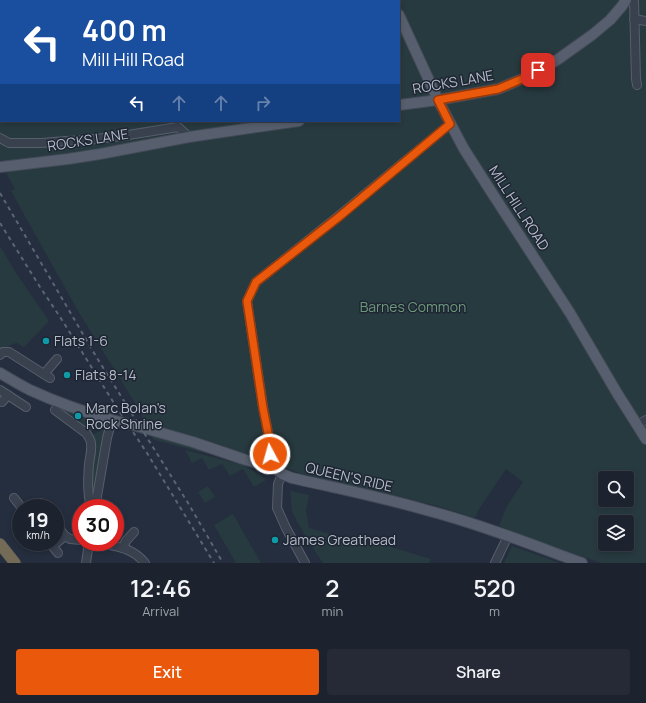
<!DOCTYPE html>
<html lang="en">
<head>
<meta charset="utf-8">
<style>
	body { margin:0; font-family:Manrope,sans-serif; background:#252a36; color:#f1f3f6; height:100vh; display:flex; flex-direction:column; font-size:15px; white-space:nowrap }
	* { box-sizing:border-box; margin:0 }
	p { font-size:13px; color:#a0a4aa }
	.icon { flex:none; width:22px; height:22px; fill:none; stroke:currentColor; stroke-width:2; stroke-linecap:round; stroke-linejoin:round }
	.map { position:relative; height:563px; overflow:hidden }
	.panel { display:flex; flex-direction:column; background:#1c222e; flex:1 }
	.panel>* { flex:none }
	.top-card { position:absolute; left:0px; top:0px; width:400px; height:122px; box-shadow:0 2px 6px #0003,0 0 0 1px #3a3f4a; background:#1a4fa0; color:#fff; overflow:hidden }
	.tools { position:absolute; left:598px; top:471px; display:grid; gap:8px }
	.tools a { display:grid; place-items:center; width:36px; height:36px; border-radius:4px; background:#1c222e; box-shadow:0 2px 6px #0003,0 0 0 1px #3a3f4a; font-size:20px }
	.speed { position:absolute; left:12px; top:499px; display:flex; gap:8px; font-size:20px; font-weight:700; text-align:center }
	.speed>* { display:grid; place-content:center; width:52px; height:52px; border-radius:50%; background:#1c222e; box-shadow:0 2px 6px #0003,0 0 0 1px #3a3f4a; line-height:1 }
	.speed small { font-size:10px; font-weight:400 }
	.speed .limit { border:6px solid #d22; background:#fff; color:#111 }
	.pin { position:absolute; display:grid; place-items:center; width:34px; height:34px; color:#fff; margin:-17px; border-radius:8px; box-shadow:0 2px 6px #0006 }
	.me { position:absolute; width:44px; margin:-22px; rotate:354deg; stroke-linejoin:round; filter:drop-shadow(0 0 3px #0008) }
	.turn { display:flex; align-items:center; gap:14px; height:84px; padding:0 16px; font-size:18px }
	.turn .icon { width:52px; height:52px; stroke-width:2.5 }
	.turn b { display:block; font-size:28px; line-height:34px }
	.lanes { display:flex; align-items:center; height:38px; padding:0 16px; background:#0003; justify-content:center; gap:20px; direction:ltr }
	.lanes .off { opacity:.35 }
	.eta { display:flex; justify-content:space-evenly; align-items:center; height:68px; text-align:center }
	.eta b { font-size:24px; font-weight:600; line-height:28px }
	.action { display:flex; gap:8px; margin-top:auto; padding:8px 16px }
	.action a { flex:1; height:46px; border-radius:4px; background:#ea580c; color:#fff; font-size:16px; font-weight:600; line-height:46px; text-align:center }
	.action a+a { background:#252a36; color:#f1f3f6 }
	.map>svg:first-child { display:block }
	.green { fill:#273a3f; fill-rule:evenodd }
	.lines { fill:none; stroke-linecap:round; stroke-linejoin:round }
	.minor-casing { stroke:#575e6c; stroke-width:10 }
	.major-casing { stroke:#424957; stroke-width:12 }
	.highway-casing { stroke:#444b59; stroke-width:12 }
	.minor { stroke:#39404e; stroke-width:8 }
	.major { stroke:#575f6e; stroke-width:10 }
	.highway { stroke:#746b57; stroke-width:11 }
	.rail { stroke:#5b6475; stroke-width:2; stroke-dasharray:4 4; stroke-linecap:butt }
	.major-bridge-casing { stroke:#424957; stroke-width:12; stroke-linecap:butt }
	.major-bridge { stroke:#575f6e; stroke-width:10 }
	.route-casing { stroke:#983908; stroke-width:10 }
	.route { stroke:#ea580c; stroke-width:7 }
	.culture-dot { fill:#0f9aa8; stroke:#1e2533; stroke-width:1.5 }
	.labels { text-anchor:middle; stroke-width:3; stroke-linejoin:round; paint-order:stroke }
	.street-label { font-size:14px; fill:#b5bbc9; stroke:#1e2533 }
	.park-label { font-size:14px; fill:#6d997b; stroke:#1e2533 }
	.poi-label { font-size:14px; fill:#b5bbc9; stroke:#1e2533; text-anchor:start }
</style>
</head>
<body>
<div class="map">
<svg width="646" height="563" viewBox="0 0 646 563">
	<rect width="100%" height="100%" fill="#252e3e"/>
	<g class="green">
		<path d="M0,0H271L272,1H1V121H399V1H345L346,0H646V563H602L535,541L499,526L507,506L523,482L506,469L479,509L475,518L438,506L382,492L340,483L320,479L299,473L285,467L276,459L265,460L198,437L144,422L140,411L78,311L11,191L15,189L0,162ZM605,478H627V500H605ZM605,522H627V544H605Z"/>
		<path d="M0,246L16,273L49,321L24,347L17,343C10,344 6,348 0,350Z"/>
		<path d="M40,398L77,412L74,415L78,418L74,422L58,410Z"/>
		<path d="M86,415L108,422L107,425H103L88,433L77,424Z"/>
		<path d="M104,429L107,430L92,505L90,436Z"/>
		<path d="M150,434L240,462L154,440Z"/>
		<path d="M185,450L243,465L258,474L266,480L254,487L243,469L230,476L222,464L209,470L202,458L192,463Z"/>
		<path d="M208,486L215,497L205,503L198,492Z"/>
		<path d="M290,491L309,495L306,510L309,528L370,545L371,541L431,559L429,563H323L307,539L292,512Z"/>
		<path d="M233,514L261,563H236L214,525Z"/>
		<path d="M512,546L560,563H504Z"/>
	</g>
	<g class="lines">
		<g class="minor-casing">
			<g id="minor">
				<path d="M266,0L267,1"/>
				<path d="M634,0L636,79L637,85"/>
				<path d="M52,1L53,0"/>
				<path d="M352,1L353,0"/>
				<path d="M634,19L646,21"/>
				<path d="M0,86L1,84"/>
				<path d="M0,138L9,143H41L66,141L87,140L122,136L178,127L189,137"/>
				<path d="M0,355L3,352H9L50,378"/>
				<path d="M44,374L57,359"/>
				<path d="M0,390L26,407"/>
				<path d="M2,402L8,395"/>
				<path d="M55,410L86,433C89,437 91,440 91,444C92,450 90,457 89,464C88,479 87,493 91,508"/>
				<path d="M637,425L646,420"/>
				<path d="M270,464V443L263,407L247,301L256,282L340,215L450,124"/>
				<path d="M282,474L278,484L277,508L286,528L305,563"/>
				<path d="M14,498L22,508"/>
				<path d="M28,508L34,504L40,503L43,508"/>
				<path d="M95,508L107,438L112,420"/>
				<path d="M55,523L65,536L70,539L81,540"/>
				<path d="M49,542L58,553"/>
				<path d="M89,542C101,544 119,545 130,551C136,554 141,558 145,563"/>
				<path d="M53,546L65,536"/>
				<path d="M123,548L126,541L134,532"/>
				<path d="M86,563L89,542"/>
				<path d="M495,563L508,536"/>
			</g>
		</g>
		<g class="major-casing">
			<g id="major">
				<path d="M392,0V1"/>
				<path d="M399,15L438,100L464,149L492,193L570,313L617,393L646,439"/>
				<path d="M399,105L438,100L498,89L529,76L557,60L592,35L610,20L622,6L626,0"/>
				<path d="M0,167L68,159L100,154L189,137L299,121"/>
				<path d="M0,373C10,379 20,385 30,390C56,402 84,412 112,420"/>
				<path d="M144,428L193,442L246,460L258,463L270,464L282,474L292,478C336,488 381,497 426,510C479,524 530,544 582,563"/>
			</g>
		</g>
		<g class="highway-casing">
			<path id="highway" d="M0,544L15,563"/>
		</g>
		<use href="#minor" class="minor"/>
		<use href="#major" class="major"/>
		<use href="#highway" class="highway"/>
		<g class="rail">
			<path d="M0,193L97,358L188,503L223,563"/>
			<path d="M0,223L40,287L62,320L117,408L147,453L214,563"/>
		</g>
		<g class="major-bridge-casing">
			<path id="major-bridge" d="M112,420L144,428"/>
		</g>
		<use href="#major-bridge" class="major-bridge"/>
	</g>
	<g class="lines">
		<g class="route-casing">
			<path id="route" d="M270,454V443L263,408L247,301L256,282L340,216L450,124L438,100L498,89L529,76L538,70"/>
		</g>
		<use href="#route" class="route"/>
	</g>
	<g class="culture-dot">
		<circle cx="46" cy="341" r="4"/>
		<circle cx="67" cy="375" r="4"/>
		<circle cx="78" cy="416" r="4"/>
		<circle cx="275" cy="540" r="4"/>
	</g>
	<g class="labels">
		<g class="street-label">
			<text transform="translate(453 82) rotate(-10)" y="5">ROCKS LANE</text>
			<text transform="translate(88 140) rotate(-9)" y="5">ROCKS LANE</text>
			<text transform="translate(519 208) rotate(57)" y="5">MILL HILL ROAD</text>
			<text transform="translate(349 477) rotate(13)" y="5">QUEEN'S RIDE</text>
		</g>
		<g class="park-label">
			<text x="413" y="312">Barnes Common</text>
		</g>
		<g class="poi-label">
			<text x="54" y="346">Flats 1-6</text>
			<text x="75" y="380">Flats 8-14</text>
			<text x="86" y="413">Marc Bolan's<tspan x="86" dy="16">Rock Shrine</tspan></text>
			<text x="283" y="545">James Greathead</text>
		</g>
	</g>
</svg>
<div class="tools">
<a><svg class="icon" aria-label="search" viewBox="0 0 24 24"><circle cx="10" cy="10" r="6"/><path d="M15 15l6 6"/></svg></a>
<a><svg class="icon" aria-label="layers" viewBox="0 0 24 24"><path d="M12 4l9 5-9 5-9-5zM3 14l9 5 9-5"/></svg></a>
</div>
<div class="speed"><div>19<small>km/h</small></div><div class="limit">30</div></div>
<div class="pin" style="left:538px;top:70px;background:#d93025"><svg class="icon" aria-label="arrive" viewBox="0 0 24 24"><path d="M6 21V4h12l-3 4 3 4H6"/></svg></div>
<svg class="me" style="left:270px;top:454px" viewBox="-20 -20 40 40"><circle r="17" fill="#ea580c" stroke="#fff" stroke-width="3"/><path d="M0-11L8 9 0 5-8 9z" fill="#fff"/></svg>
<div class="top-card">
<div class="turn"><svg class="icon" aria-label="left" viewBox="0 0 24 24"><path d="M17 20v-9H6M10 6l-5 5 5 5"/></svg><div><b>400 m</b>Mill Hill Road</div></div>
<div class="lanes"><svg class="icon" aria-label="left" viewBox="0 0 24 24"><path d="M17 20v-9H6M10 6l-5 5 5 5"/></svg><svg class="icon off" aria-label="ahead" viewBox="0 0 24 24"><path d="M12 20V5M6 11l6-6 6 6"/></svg><svg class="icon off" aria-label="ahead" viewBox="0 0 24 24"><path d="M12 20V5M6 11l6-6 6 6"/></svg><svg class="icon off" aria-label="right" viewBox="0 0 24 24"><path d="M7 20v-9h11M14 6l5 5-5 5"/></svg></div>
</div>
</div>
<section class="panel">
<div class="eta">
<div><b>12:46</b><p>Arrival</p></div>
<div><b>2</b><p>min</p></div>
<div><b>520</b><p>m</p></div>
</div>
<div class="action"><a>Exit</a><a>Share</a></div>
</section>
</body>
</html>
